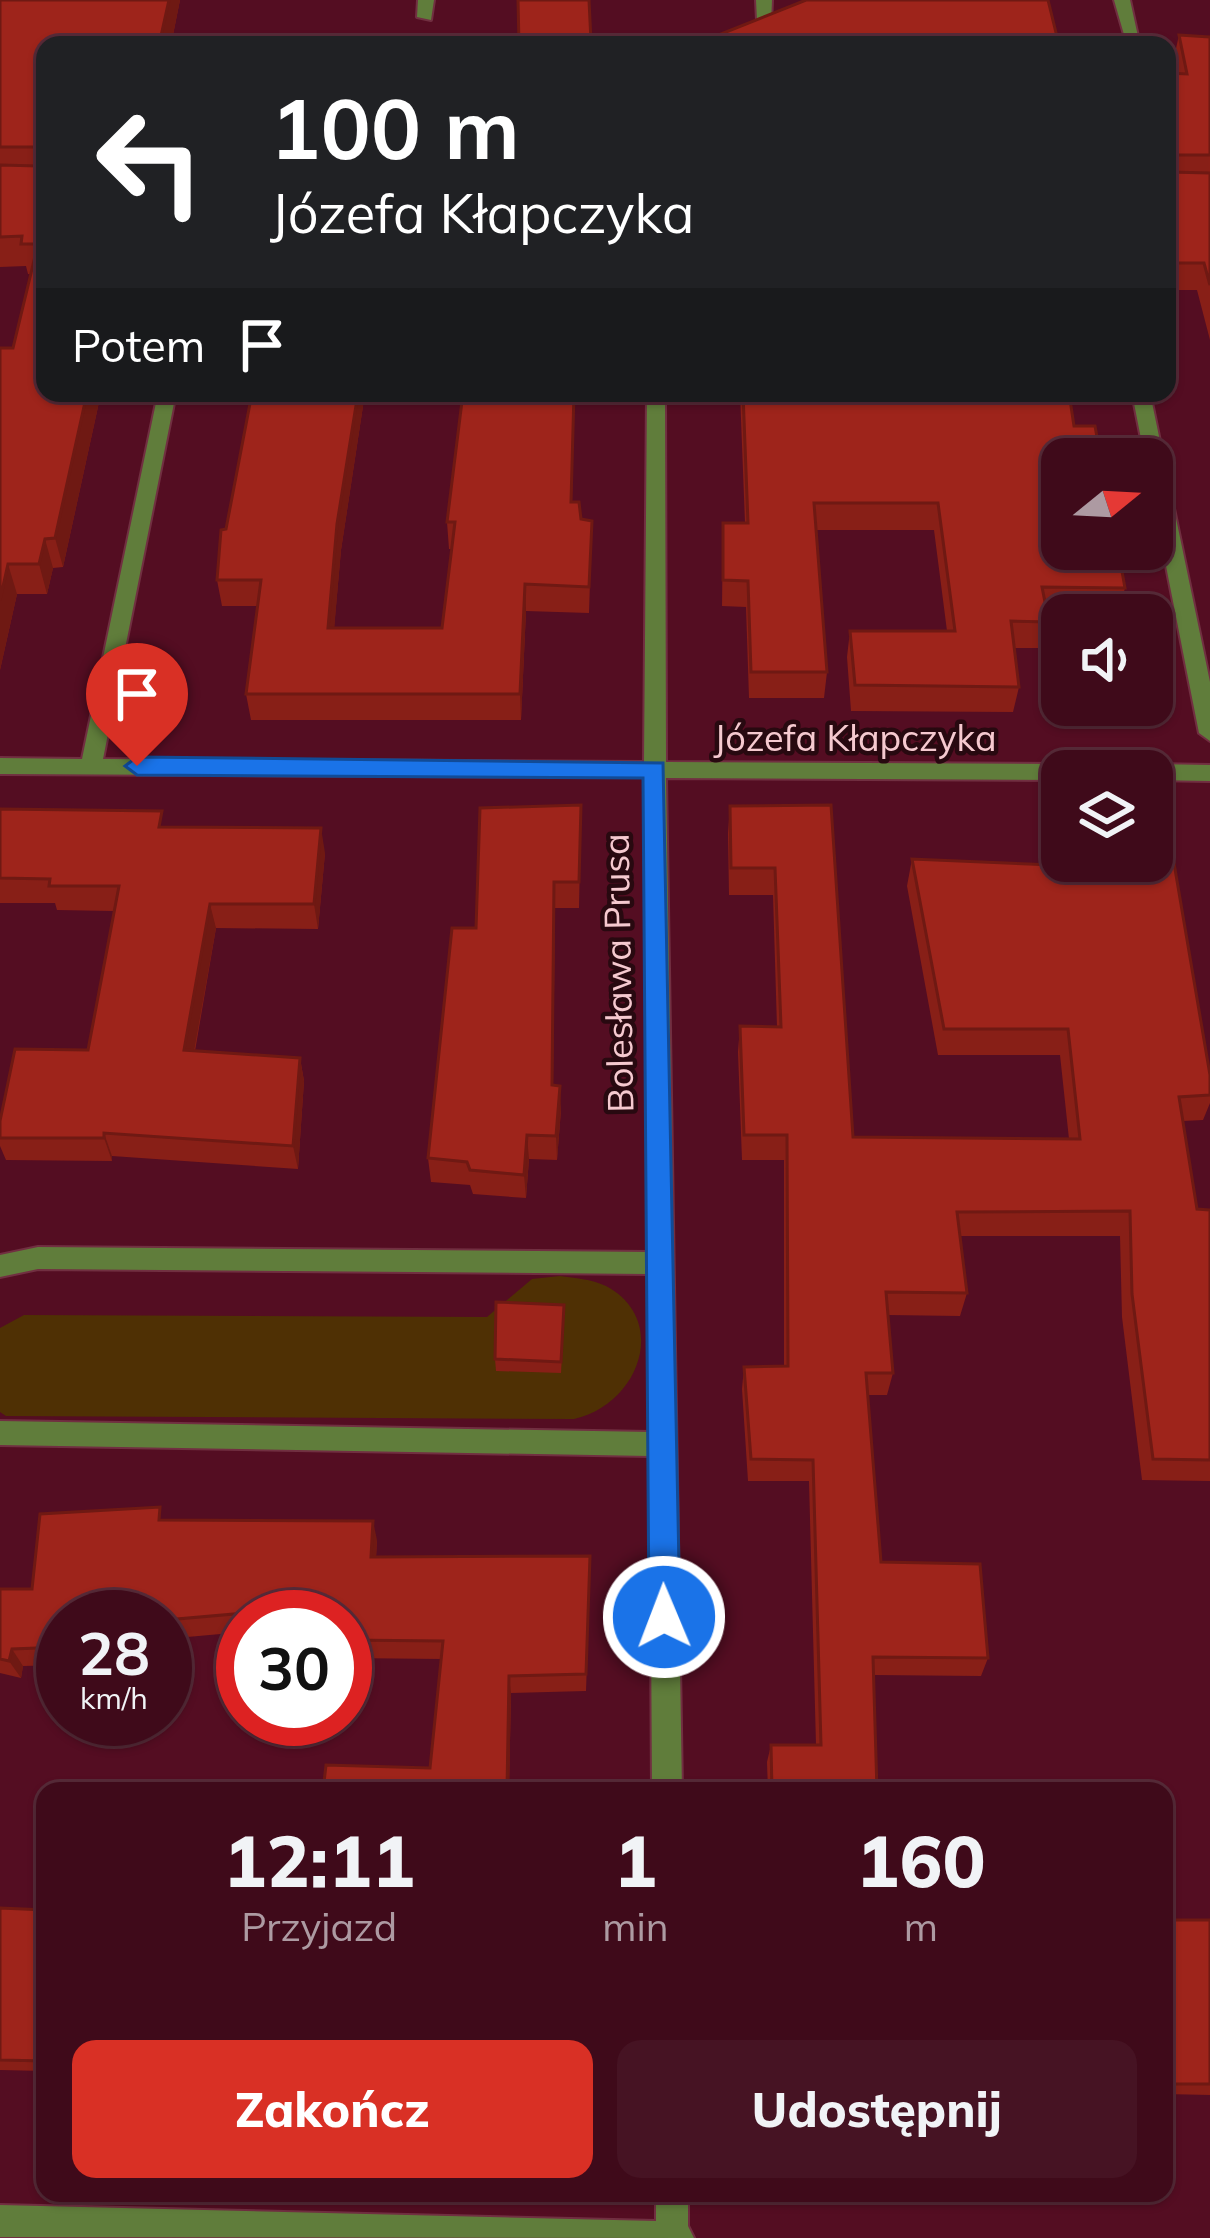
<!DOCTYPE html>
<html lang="pl">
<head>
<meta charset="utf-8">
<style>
	body { margin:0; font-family:Mulish,sans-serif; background:#461323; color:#f1f3f6; height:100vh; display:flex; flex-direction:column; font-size:45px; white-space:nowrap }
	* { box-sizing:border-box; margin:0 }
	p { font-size:39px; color:#ad9aa2 }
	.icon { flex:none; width:66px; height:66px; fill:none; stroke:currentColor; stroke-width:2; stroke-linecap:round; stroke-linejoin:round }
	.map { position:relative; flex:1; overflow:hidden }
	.side { position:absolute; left:36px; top:1782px; width:1137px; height:420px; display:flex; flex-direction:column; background:#3f0a1a; border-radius:24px; box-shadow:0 3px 9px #0004,0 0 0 3px #582b39 }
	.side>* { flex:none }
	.hud { position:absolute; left:36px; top:36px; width:1140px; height:366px; border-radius:24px; box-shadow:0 3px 9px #0004,0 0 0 3px #582b39; background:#202124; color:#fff; overflow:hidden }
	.needle { width:78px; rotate:72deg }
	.controls { position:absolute; left:1041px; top:438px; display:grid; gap:24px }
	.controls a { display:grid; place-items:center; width:132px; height:132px; border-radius:24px; background:#3f0a1a; box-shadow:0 3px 9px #0004,0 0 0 3px #582b39; font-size:60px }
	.speed { position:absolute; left:36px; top:1590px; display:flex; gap:24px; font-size:60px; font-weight:700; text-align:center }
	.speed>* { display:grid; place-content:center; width:156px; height:156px; border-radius:50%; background:#3f0a1a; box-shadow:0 3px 9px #0004,0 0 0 3px #582b39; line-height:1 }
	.speed small { font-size:30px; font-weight:400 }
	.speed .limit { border:18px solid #d22; background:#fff; color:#111 }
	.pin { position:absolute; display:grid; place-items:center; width:102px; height:102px; color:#fff; margin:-123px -51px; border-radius:50% 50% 50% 0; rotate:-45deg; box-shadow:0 0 12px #0007 }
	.pin .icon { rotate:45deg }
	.me { position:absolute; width:132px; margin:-66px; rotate:359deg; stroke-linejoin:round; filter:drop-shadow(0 0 9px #0008) }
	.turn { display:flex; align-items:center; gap:42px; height:252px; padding:0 36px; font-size:54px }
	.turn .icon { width:156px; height:156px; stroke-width:2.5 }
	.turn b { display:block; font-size:84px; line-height:102px }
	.then { display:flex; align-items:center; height:114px; padding:0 36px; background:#0003; gap:24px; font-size:45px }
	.eta { display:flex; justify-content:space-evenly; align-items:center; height:204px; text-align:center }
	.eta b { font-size:72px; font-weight:800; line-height:84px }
	.primary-button { display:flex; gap:24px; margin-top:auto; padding:24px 36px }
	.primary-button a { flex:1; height:138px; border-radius:24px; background:#d93025; color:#fff; font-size:48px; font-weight:800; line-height:138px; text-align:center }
	.primary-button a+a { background:#461323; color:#f1f3f6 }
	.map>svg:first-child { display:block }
	.green { fill:#4f3004 }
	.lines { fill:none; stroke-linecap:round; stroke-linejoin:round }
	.street-casing { stroke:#712f41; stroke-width:4 }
	.street { fill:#607d3b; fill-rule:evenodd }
	.wall { fill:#881f17 }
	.shaded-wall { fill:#6f1913 }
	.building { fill:#9e241b; stroke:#6f1913; stroke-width:3 }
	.route { fill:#1a73e8; stroke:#114b97; stroke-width:3 }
	.labels { text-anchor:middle; stroke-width:9; stroke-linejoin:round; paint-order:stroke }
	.street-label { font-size:36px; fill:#f5c9cf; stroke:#280910 }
</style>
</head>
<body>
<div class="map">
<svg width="1210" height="2238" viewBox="0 0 1210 2238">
	<rect width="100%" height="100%" fill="#540d22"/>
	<path class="green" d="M560,1276C575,1278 591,1279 606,1286C670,1320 639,1405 574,1419L6,1416L0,1412V1328L24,1315L487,1317L532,1279Z"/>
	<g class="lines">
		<g class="street-casing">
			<g id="street">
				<path d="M418,0H434L431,20L417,17Z"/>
				<path d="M756,0H772L771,23L757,20Z"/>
				<path d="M1114,0H1130L1139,41L1125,38Z"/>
				<path d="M158,393H176L103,759L644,762L647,393H665L666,762L1062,764L1072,771H1062V780L666,778L682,1791H652L650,1456L0,1445V1421L650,1432L648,1274L38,1269L0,1277V1255L38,1247L648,1252L644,777L0,774V758L82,759Z"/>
				<path d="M1132,393H1150L1210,682V741L1199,733L1152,495V459H1145Z"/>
				<path d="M1152,764L1210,765V781L1152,780V771H1142Z"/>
				<path d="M656,2193H688V2226L694,2238L0,2237V2205L656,2221Z"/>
			</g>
		</g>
		<use href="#street" class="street"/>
	</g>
	<g class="wall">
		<path d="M0,0H180L171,45H45V393H101L63,567L53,568L47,594H17L0,670V348H13L31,274H28L26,266L0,267Z"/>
		<path d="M1179,35L1210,37V340L1197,290H1167V73H1175L1173,62Z"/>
		<path d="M252,393H365L341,550L334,628H442L451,549H449L447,522L574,393L572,502L581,519L592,521L589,613L526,611L521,720H251L246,694L257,606H222L217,580Z"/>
		<path d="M740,393H1069L1074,426L1125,588L1118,614H1047L1049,622L1042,648H1014L1019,687L1013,712L851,711L847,657L850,631H947L934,530H816L827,672L824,698H749L746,607L722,606L723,523H745Z"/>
		<path d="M581,805L579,908H555L553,1085L561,1110L557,1160L529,1159L526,1198L473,1194L470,1185L431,1182L428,1158L476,928Z"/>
		<path d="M831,805L853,1137L1069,1139L1060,1055H938L907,886L912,859L1065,865L1064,861H1152L1210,1075V1103L1203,1120L1183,1121L1197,1209L1210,1210V1481L1142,1480L1122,1317L1120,1236H960L967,1293L960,1316L888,1315L893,1373L887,1395H868L881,1562L988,1658L981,1676L873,1675L877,1791H768L767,1762L771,1745H816L809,1481H748L742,1389L744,1367H784V1160H742L738,1052L740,1026L777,1027L773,895H729L728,833L730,806Z"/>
		<path d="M0,809L166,827L325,853L318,929L216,928L195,1051L300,1058L304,1081L298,1169L112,1156V1161L6,1160L0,1146V1121L88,1050L114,911L57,910L55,903H0Z"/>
		<path d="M564,1317L561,1373L496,1371L495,1359Z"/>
		<path d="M165,1520L377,1540L376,1557L590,1575L586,1691L511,1693L509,1791H323L430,1768L442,1659L345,1658V1617H243V1632L165,1639V1617H63V1665L23,1666L21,1678L0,1673V1589H32Z"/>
		<path d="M0,1908L45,1910V2071L0,2070Z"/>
		<path d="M1164,1920H1210V2095L1164,2094Z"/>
	</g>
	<g class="shaded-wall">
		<path d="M169,0H180L171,45H159Z"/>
		<path d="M87,393H101L63,567L55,538Z"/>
		<path d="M358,393H365L341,550L332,654L328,628L337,524Z"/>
		<path d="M45,539L53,568L47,594L39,564Z"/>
		<path d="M8,564L17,594L0,670V600Z"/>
		<path d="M525,584L526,611L521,720L520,694Z"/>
		<path d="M321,828L325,853L318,929L314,904Z"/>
		<path d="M554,882L555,908L552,1110V1085Z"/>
		<path d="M210,904L216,928L190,1074L184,1050Z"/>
		<path d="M300,1058L304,1081L298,1169L293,1146Z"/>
		<path d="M560,1086L561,1110L557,1160L556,1136Z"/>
		<path d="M104,1133L112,1156V1161L104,1138Z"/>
		<path d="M527,1135L529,1159L526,1198L524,1175Z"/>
		<path d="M373,1521L377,1540L375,1576L371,1557Z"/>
		<path d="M12,1649L23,1666L21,1678L9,1661Z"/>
		<path d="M509,1676L511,1693L509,1791H507Z"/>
	</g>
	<g class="building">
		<path d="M0,0H169L159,45H45V393H87L55,538L45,539L39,564H8L0,600V348H13L38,244H21L22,236L0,237V165L38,166L42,151L38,147H0Z"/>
		<path d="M518,0H589L591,41L701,42L806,0H1048L1059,45H519Z"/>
		<path d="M1179,35L1210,37V155H1173L1169,159L1170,172L1210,173V285L1204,263H1167V73L1187,74Z"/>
		<path d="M252,393H358L337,524L328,628H442L455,522H447L463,393H574L571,502H579L581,519L592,521L589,587L525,584L520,694H246L261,580H217L221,530L226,529Z"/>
		<path d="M743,393H1069L1074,426H1095L1101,459H1062V549H1118L1125,588L1042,587L1049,622L1011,621L1019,687L855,685L850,631H955L938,503H814L827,672H751L748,581L723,580V523H748Z"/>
		<path d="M581,805L579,882H554L552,1085L560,1086L556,1136L527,1135L524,1175L470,1170L467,1162L428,1158L452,928H476L480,808Z"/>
		<path d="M831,805L853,1137L1080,1139L1068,1029H944L912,859L1077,866L1076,861H1152V816H1166L1210,1075V1095L1179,1097L1197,1209L1210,1210V1460L1153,1459L1132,1294L1130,1211L957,1212L967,1293L886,1292L893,1373H866L881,1562L980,1564L988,1658L873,1657L877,1791H772L771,1745H821L813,1460L751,1459L744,1367L788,1366L787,1135H744L740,1026L781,1027L775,868H731L730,806Z"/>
		<path d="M0,809L162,811L159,827L321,828L314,904H210L184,1050L300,1058L293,1146L104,1133V1138H0V1121L15,1049L88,1050L119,886H49L50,879L0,878Z"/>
		<path d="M496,1302L564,1305L561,1362L495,1359Z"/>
		<path d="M160,1507L159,1520L373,1521L371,1557L590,1556L586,1674L509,1676L507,1791H323L326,1765L430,1768L443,1641L345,1640V1617H246V1613L165,1620V1617H63V1647L12,1649L9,1661L0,1659V1589H32L40,1514Z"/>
		<path d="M0,1908L45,1910V2061L0,2060Z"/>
		<rect x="1164" y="1920" width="46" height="164"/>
	</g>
	<path class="route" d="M137,757L663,763L680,1617L676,1628L664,1632L653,1628L649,1617L643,778L137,775L125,766Z"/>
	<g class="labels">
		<g class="street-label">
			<text x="855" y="751">Józefa Kłapczyka</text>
			<text transform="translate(618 973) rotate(-91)" y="13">Bolesława Prusa</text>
		</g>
	</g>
</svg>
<div class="controls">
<a><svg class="needle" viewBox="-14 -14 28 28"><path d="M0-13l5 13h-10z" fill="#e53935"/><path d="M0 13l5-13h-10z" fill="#ad9aa2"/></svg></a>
<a><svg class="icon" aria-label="sound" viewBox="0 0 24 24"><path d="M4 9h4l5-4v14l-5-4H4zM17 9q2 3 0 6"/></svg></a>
<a><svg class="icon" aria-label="layers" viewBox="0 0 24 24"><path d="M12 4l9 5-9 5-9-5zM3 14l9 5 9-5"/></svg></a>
</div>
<div class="speed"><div>28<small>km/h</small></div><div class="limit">30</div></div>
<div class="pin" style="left:137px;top:766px;background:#d93025"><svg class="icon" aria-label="arrive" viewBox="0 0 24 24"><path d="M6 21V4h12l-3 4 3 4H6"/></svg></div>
<svg class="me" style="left:664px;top:1617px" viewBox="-20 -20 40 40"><circle r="17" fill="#1a73e8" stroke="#fff" stroke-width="3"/><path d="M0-11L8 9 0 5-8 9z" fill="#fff"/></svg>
<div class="hud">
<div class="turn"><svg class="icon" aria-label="left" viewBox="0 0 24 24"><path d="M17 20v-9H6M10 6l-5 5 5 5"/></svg><div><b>100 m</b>Józefa Kłapczyka</div></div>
<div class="then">Potem<svg class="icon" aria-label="arrive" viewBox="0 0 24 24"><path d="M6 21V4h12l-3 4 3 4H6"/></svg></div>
</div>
<section class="side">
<div class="eta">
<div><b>12:11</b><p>Przyjazd</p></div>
<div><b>1</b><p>min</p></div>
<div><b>160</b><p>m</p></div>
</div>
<div class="primary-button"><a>Zakończ</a><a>Udostępnij</a></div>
</section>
</div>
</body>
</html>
